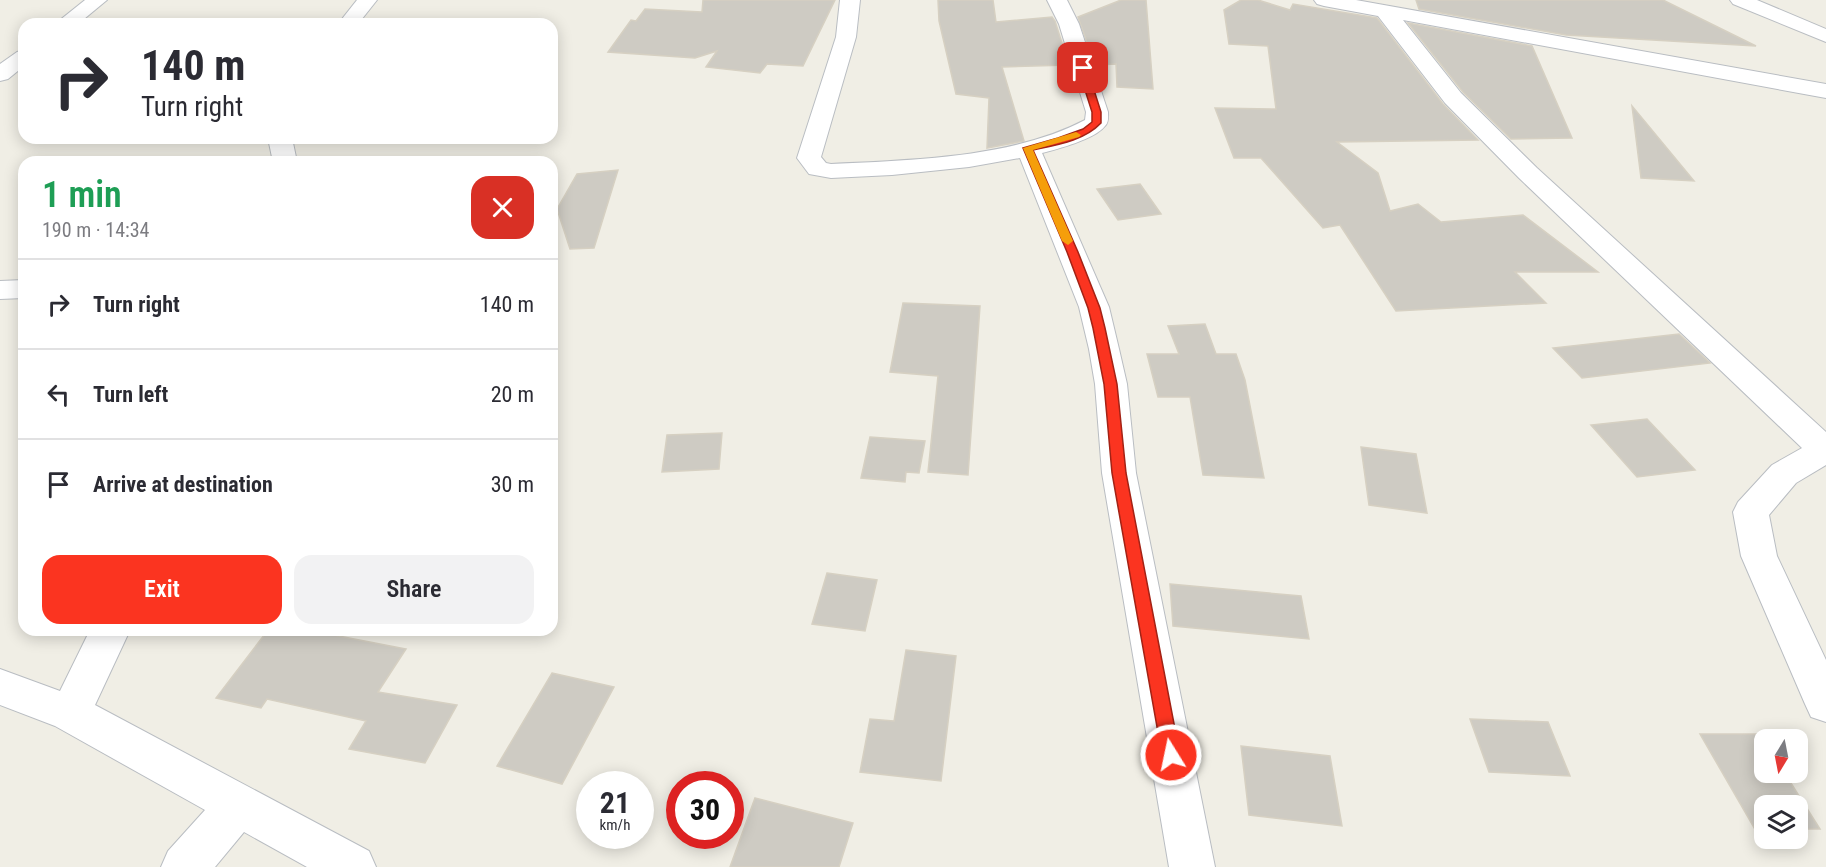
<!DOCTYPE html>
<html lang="en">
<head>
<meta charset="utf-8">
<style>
	body { margin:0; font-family:"Roboto Condensed",sans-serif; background:#f2f2f3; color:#2b2b33; height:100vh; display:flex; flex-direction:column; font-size:22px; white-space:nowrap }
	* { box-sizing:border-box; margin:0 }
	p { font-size:20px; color:#7c7c81 }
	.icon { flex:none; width:33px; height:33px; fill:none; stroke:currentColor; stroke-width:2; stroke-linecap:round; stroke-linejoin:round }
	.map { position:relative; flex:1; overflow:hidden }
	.side { position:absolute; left:18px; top:156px; width:540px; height:480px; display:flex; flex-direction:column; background:#fff; border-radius:18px; box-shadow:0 3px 15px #0003 }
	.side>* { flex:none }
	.guide { position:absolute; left:18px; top:18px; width:540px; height:126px; border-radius:18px; box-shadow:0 3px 15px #0003; background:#fff; color:#2b2b33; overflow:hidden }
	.needle { width:39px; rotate:190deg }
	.tools { position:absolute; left:1754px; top:729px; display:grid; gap:12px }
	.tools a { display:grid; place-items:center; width:54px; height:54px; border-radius:12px; background:#fff; box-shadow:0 3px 15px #0003; font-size:30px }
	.speed { position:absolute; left:576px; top:771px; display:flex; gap:12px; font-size:30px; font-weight:700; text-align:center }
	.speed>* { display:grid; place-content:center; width:78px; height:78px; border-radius:50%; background:#fff; box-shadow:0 3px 15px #0003; line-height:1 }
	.speed small { font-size:15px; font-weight:400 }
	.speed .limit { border:9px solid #d22; background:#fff; color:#111 }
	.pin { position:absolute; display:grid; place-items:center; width:51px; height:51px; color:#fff; margin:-26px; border-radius:12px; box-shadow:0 3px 9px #0006 }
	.me { position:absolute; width:66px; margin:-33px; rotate:350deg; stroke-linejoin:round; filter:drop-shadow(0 0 4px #0008) }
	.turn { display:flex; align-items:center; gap:21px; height:126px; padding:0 24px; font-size:27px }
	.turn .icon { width:78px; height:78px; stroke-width:2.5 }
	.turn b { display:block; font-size:42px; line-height:51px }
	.round { display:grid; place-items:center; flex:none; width:63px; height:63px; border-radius:18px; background:#f2f2f3 }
	.overview { display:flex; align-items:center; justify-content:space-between; height:102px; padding:0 24px }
	h1 { font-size:36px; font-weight:600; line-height:45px; color:#1e9e55 }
	.action { display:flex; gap:12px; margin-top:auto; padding:12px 24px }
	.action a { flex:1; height:69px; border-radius:18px; background:#fb3420; color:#fff; font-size:24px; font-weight:600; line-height:69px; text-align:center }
	.action a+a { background:#f2f2f3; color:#2b2b33 }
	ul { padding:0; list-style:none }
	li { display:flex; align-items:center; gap:18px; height:90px; padding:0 24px; border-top:2px solid #e1e1e2 }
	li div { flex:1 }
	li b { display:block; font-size:22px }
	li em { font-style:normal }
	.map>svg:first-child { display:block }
	.building { fill:#cecbc3; stroke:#d6d0c2; stroke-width:1.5 }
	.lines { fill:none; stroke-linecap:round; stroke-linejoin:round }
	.minor-casing { stroke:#b9bdc2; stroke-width:2 }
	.minor { fill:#fff; fill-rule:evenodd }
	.route { fill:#fb3420; stroke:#a32215; stroke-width:1.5 }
	.slow { fill:#f59e0b }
</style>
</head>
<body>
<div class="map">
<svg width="1826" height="867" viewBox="0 0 1826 867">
	<rect width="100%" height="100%" fill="#f0eee5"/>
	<g class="building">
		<path d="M703,0H835L803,66L767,64L760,73L706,67L717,51L695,58L608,52L631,20L636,21L645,9L702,12Z"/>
		<path d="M938,0H993L996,22L1052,17L1055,21L1069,65L1002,67L1024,141L987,148L989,98L956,94L939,21Z"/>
		<path d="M1121,0H1146L1153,89L1117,87L1116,64L1095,65L1078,17Z"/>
		<path d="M1241,0H1258L1290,10L1293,4L1377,18L1443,104L1478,140L1337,142L1378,173L1390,211L1418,204L1441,222L1523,215L1598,272H1515L1546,303L1396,311L1340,225L1323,228L1261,158H1234L1215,108L1276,109L1268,46L1229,44L1224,10Z"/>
		<path d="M1416,0H1663L1756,46L1566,35L1419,9Z"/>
		<path d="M1408,23L1532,46L1572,138L1511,139L1463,92Z"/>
		<path d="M1632,106L1694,181L1641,178Z"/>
		<path d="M618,170L594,248L570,249L557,209L577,174Z"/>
		<path d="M1140,184L1161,214L1118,220L1097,189Z"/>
		<path d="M903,303L980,306L968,475L928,472L938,376L890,372Z"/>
		<path d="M1205,324L1216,354H1236L1245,380L1264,478L1203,475L1190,397H1158L1147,354H1179L1168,326Z"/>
		<path d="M1679,334L1710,363L1582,378L1553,348Z"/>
		<path d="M1647,419L1695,470L1637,477L1591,425Z"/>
		<path d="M722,433L719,469L662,472L667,435Z"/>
		<path d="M870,437L925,441L919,473L906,472L905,482L861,478Z"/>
		<path d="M1361,447L1416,454L1427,513L1369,505Z"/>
		<path d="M827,573L877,580L865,631L812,624Z"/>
		<path d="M1170,584L1301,596L1309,639L1173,626Z"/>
		<path d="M268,630H308L406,649L378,692L457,705L425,763L349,749L366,721L267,699L261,708L216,698Z"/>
		<path d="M906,650L956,656L941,781L860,772L870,719L894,721Z"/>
		<path d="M552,673L614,687L562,784L497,766Z"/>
		<path d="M1470,719L1548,722L1570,776L1489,772Z"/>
		<path d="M1700,734H1764V772H1784L1820,829H1797V806H1764V845Z"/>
		<path d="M1241,746L1330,756L1342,826L1249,815Z"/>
		<path d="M755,798L853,823L839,867H730Z"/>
	</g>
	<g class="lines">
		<g class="minor-casing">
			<g id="minor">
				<path d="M85,0H107L78,24H55Z"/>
				<path d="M357,0H377L358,24H338Z"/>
				<path d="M840,0H860L856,37L821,157L826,163L831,164C911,160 1013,158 1085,120L1086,112L1059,24L1047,0H1067L1079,24L1108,112C1108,117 1109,122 1105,126C1095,139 1058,149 1042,153L1109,307L1119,349L1127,384L1136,473L1215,867H1169L1102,473L1095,384L1089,349L1079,307L1020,158L969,167L892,175L831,178L809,174L797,158L836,37Z"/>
				<path d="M1314,0H1356L1826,84V98L1403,20L1461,93L1537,168L1826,432V465L1796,483L1769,515L1777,556L1826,660V722L1811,717L1805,704L1741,556L1733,512L1738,502L1772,465L1802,448L1519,178L1445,103L1378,16L1324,6L1317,4Z"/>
				<path d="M1730,0H1757L1826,29V42L1733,4Z"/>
				<path d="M24,50V66L8,79L0,81V64L17,52Z"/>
				<path d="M268,138H292L297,162H273Z"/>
				<path d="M24,280V298L0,299V281Z"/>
				<path d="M90,630H130L95,705L369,851L376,867H307L244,832L215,867H161L168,851L205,810L55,726L0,705V669L60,691Z"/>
			</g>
		</g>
		<use href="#minor" class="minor"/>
	</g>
	<path class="route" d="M1083,65L1087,68L1101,112V123C1084,141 1056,145 1033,150L1078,252L1100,308L1105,328L1117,384L1126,473L1180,755L1177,761L1171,764L1165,761L1162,755L1112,473L1104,384L1093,328L1088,308L1067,252L1023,148L1058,138L1083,129L1092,122V112L1078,68Z"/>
	<path class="slow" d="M1076,132L1081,135L1079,137L1033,150L1073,241L1068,245L1062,241L1023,148Z"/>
</svg>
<div class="tools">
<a><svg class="needle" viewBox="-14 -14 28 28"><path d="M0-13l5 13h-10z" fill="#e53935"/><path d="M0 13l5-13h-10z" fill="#7c7c81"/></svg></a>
<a><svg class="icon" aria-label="layers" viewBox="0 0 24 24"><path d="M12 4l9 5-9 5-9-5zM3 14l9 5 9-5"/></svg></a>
</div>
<div class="speed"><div>21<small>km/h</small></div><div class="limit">30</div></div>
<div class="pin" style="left:1083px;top:68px;background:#d93025"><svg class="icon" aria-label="arrive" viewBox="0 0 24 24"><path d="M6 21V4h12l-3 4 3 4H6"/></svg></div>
<svg class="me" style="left:1171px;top:755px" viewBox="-20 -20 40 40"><circle r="17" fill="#fb3420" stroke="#fff" stroke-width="3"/><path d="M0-11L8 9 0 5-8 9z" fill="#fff"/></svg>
<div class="guide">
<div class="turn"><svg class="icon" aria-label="right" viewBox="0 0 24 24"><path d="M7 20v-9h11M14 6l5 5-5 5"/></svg><div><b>140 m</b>Turn right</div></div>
</div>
<section class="side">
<div class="overview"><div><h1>1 min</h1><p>190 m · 14:34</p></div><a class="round" style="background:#d93025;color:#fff"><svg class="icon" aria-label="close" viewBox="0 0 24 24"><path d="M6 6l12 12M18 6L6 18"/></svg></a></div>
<ul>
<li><svg class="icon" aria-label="right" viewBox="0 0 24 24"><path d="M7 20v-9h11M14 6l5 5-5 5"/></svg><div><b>Turn right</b></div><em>140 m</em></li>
<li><svg class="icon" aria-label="left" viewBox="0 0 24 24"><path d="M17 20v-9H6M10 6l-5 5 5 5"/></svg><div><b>Turn left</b></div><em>20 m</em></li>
<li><svg class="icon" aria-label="arrive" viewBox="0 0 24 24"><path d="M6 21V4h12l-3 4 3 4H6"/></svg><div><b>Arrive at destination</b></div><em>30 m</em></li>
</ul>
<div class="action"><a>Exit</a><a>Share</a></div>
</section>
</div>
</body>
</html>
